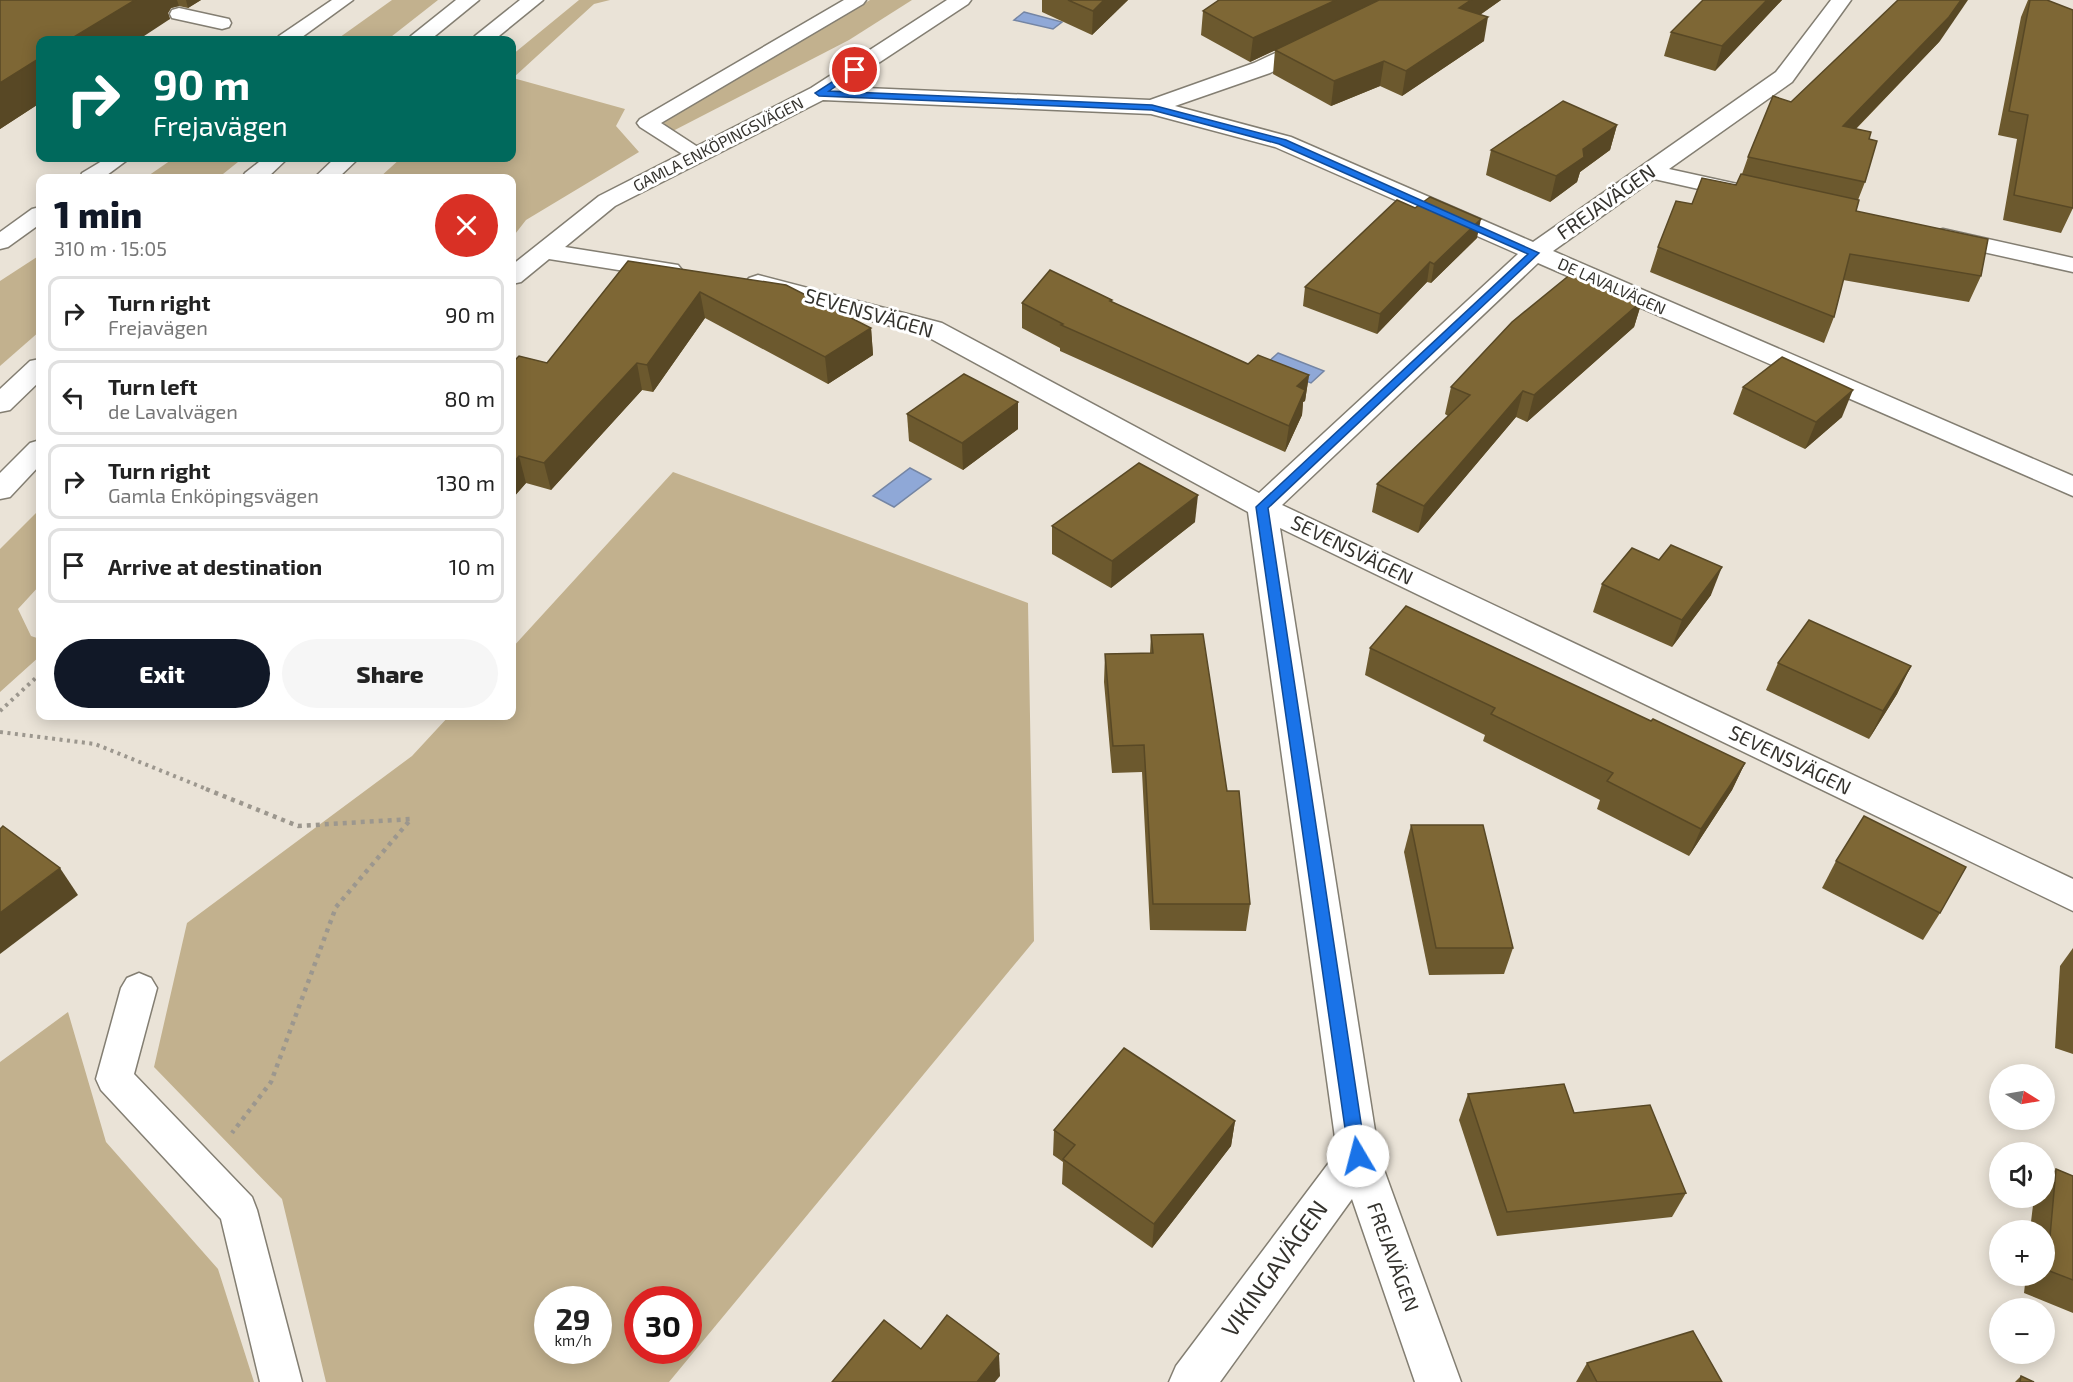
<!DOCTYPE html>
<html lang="en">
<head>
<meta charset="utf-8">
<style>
	body { margin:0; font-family:"Exo 2",sans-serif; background:#f6f6f6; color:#222; height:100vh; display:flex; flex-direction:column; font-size:22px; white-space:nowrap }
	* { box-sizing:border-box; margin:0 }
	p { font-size:20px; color:#767676 }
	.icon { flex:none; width:33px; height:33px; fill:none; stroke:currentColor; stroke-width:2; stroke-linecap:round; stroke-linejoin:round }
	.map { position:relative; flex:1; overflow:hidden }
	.panel { position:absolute; left:36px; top:174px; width:480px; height:546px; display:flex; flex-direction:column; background:#fff; border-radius:12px; box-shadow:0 3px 15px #0003 }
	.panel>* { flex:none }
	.banner { position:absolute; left:36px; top:36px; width:480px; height:126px; border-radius:12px; box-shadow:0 3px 15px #0003; background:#00695c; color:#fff; overflow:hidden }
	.needle { width:39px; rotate:101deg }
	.controls { position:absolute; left:1989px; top:1064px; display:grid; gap:12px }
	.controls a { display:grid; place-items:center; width:66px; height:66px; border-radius:50%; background:#fff; box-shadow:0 3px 15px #0003; font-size:30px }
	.speed { position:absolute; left:534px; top:1286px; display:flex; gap:12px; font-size:30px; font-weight:700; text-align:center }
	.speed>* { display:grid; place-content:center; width:78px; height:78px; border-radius:50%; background:#fff; box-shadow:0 3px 15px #0003; line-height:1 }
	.speed small { font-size:15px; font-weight:400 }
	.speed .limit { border:9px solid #d22; background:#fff; color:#111 }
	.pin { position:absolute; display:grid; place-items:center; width:51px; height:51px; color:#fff; margin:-26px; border:3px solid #fff; border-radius:50%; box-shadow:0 2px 6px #0007 }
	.me { position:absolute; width:66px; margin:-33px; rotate:352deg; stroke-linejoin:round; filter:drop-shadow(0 0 4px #0008) }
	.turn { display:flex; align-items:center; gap:21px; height:126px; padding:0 18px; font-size:27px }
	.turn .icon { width:78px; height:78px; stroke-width:2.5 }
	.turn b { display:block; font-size:42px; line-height:51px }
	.round { display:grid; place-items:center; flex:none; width:63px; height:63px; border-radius:32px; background:#f6f6f6 }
	.headline { display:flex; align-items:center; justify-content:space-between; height:102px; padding:0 18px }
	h1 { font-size:36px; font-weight:800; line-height:45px; color:#111827 }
	.button { display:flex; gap:12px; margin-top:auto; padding:12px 18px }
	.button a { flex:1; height:69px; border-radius:36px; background:#111827; color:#fff; font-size:24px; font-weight:800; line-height:69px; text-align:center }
	.button a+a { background:#f6f6f6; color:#222 }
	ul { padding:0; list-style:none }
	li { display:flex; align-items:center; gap:18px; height:75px; margin:0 12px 9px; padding:0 6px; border:3px solid #e0e0e0; border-radius:12px }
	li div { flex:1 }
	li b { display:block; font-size:22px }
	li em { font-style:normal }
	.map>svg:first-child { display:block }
	.green { fill:#c2b18e; fill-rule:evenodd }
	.water { fill:#8fa8d7; stroke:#7485a4; stroke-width:1.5 }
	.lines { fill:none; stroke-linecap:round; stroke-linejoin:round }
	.lane-casing { stroke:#837e72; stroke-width:3 }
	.street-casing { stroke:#837e72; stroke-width:3 }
	.secondary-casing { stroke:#837e72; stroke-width:3 }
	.path-far1 { stroke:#9c978e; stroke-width:4; stroke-dasharray:3 4.5; stroke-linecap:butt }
	.path { stroke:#9c978e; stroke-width:4.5; stroke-dasharray:4 5; stroke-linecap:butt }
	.lane { fill:#fff; fill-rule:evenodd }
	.street { fill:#fff; fill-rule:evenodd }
	.secondary { fill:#fff; fill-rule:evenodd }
	.wall { fill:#6c592e }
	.shaded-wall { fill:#584825 }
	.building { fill:#7e6735; stroke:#584825; stroke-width:1.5 }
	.route { fill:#1a73e8; stroke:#114b97; stroke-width:1.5 }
	.labels { text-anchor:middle; stroke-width:6; stroke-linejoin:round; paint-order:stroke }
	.far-street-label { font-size:16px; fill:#34322d; stroke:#fff }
	.street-label { font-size:20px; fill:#34322d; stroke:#fff }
	.near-street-label { font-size:24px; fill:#34322d; stroke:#fff }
</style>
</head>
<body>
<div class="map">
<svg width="2073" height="1382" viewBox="0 0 2073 1382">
	<rect width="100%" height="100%" fill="#eae3d7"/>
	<g class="green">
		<path d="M392,0H438L387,40H336Z"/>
		<path d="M579,0H610L594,4L513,78L625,109L616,126L639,152L526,220L512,238V178H379L401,158H512V55Z"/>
		<path d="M870,0H912L849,40L669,133L663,121L710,91Z"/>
		<path d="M174,158H243L218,178H145Z"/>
		<path d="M40,255V331L0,366V281Z"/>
		<path d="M673,472L1028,603L1034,941L669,1382H326L282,1199L154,1067L187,923L412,756L449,716H512V648ZM548,1299H598V1350H548ZM638,1299H688V1350H638Z"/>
		<path d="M40,509V585L18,609L31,636L40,639V656L0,692V549Z"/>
		<path d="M68,1012L106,1142L218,1269L254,1382H0V1062Z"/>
	</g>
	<g class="water">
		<path d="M1024,12L1062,22L1053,29L1014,20Z"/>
		<path d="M1278,353L1324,371L1311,383L1265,365Z"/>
		<path d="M910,468L931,479L894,507L873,496Z"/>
	</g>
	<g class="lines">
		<g class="lane-casing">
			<g id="lane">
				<path d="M332,0H353L298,40H277L279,36Z"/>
				<path d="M844,0H866L863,4L661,123L704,151L707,155L704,159L697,161L690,159L640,127L637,123L640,119Z"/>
				<path d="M179,8L229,19L231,23L229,27L222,29L172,18L170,14L172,10Z"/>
				<path d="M107,158H130L103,178H80L82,173Z"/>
				<path d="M40,207V224L8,247L0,249V232L32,209Z"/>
				<path d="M139,973L151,978L157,988L134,1074L252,1197L257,1210L302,1382H260L221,1219L101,1090L96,1079L121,988L127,978Z"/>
			</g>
		</g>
		<g class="street-casing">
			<g id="street">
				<path d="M947,0H971L968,4L842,87L1150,100L1254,63L1374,7L1382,0H1404L1388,15L1270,73L1175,106L1291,137L1533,242L1776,72L1831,0H1851L1792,82L1669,169L1751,187L1755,192L1751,197L1743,199L1654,179L1553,251L2073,476V496L1538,263L1282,505L2073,879V911L1280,528L1379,1156L1461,1382H1415L1352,1199L1220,1382H1169L1176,1366L1337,1152L1248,512L924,335L749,288L745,283L749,278L758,275L942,323L1259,493L1518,254L1275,147L1151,114L823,100L615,206L565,247L678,265L682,270L678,275L669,278L549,259L521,282L512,284V265L599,196L811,88Z"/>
				<path d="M1943,229L2073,258V272L1934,241L1931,236L1934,231Z"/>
			</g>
		</g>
		<g class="secondary-casing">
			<g id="secondary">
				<path d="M456,0H479L430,40H408L411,36Z"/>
				<path d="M520,0H543L494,40H472L475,36Z"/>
				<path d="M264,158H288L267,178H242L245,173Z"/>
				<path d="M335,158H359L338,178H314Z"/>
				<path d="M40,359V381L10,410L0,412V389L30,361Z"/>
				<path d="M40,440V465L10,497L0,499V473L30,443Z"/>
			</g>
		</g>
		<g class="path-far1">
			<path d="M0,711L40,674"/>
			<path d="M0,732L95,744L209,790"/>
		</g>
		<path class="path" d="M206,789L298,826L411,819L336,907L271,1082L232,1133"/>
		<use href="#lane" class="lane"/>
		<use href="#street" class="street"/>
		<use href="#secondary" class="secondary"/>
	</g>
	<g class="wall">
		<path d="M0,0H201L188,8L179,6L171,8L168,13L170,19L40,40V103L0,129Z"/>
		<path d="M1042,0H1128L1092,35L1042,12Z"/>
		<path d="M1219,0H1501L1480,15L1484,41L1402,96L1380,86L1331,106L1273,74L1275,50L1250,62L1201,35L1203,11Z"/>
		<path d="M1703,0H1782L1715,71L1664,56L1671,32Z"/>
		<path d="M2028,0H2030L2073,208L2061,233L2003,220L2017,139L1998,135L2021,17Z"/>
		<path d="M1940,41L1856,129L1869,139L1865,182L1858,200L1856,211L1981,276L1969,302L1843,280L1834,317L1824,343L1650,272L1658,247L1692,204L1736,185L1742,174L1748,157Z"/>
		<path d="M1617,125L1610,150L1580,172L1577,182L1550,202L1486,175L1491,150Z"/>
		<path d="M1477,238L1431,283L1427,282L1377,334L1303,306L1305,287Z"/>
		<path d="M628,261L871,328L873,355L828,384L705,318L653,392L642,390L551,490L526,483L512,499V363H547Z"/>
		<path d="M1642,301L1634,327L1527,422L1516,417L1418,533L1372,512L1377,484L1448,416L1445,414L1451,387Z"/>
		<path d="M1112,302L1248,364L1309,375L1305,401L1303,402L1302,415L1285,452L1060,351V348L1022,328V303Z"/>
		<path d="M1743,387L1842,417L1805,449L1733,414Z"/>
		<path d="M1018,402V429L963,470L909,441L907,414Z"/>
		<path d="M1195,522L1111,588L1052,554V526Z"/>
		<path d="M1659,560L1711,595L1672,647L1593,612L1602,584Z"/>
		<path d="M1151,635L1227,791L1250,904L1246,931L1150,930L1142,772L1112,773L1104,682L1105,654L1150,653Z"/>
		<path d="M1370,648L1651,721L1745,763L1732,790L1689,856L1597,809L1600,800L1483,741L1485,735L1365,675Z"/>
		<path d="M1778,663L1911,666L1897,694L1869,739L1766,690Z"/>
		<path d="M1411,825L1513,948L1504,974L1429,975L1404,852Z"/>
		<path d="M1836,861L1940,913L1923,940L1822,888Z"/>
		<path d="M2073,948V1054L2055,1048L2060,966Z"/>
		<path d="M1468,1094L1574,1113L1686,1193L1672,1217L1497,1236L1459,1120Z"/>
		<path d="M1235,1121L1231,1146L1152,1248L1062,1184L1063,1162L1053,1155L1054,1130Z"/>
		<path d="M2056,1169L2073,1176V1313L2024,1293L2026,1275H2044V1230H2030L2034,1197H2044V1182Z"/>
		<path d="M1587,1363L1722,1382H1576Z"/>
		<path d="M2021,1376L2034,1382H2015Z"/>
	</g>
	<g class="shaded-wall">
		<path d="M135,0H177L179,6L171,8L168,13L170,19L138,40H69Z"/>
		<path d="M186,0H201L188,8Z"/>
		<path d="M1104,0H1128L1092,35L1093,11Z"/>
		<path d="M1336,0H1379L1373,5L1250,62L1253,38Z"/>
		<path d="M1471,0H1501L1455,32L1459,8Z"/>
		<path d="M1767,0H1782L1715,71L1722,46Z"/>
		<path d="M1961,0H1968L1940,41L1834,151L1843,126Z"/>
		<path d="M1488,17L1484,41L1402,96L1406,71Z"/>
		<path d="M40,58V103L0,129V83Z"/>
		<path d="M1384,61L1380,86L1331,106L1334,81Z"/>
		<path d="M1617,125L1610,150L1580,172L1577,182L1550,202L1556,176L1583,149Z"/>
		<path d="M1481,219L1477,238L1431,283L1434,264Z"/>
		<path d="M1430,262L1427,282L1377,334L1380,314Z"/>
		<path d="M700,292L705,318L653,392L647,365Z"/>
		<path d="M1642,301L1634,327L1527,422L1534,395Z"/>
		<path d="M871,328L873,355L828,384L825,357Z"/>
		<path d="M637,363L642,390L551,490L544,463Z"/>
		<path d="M1309,375L1305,401L1303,402L1302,415L1285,452L1289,426L1297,386Z"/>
		<path d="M1853,390L1842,417L1805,449L1816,422Z"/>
		<path d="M1523,391L1516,417L1418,533L1424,506Z"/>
		<path d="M1018,402V429L963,470L962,443Z"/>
		<path d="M519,456L526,483L512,499V464Z"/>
		<path d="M1198,495L1195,522L1111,588L1112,561Z"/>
		<path d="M1722,567L1711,595L1672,647L1682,620Z"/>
		<path d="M1911,666L1897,694L1869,739L1883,711Z"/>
		<path d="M1745,763L1732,790L1689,856L1701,829Z"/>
		<path d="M60,868L78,895L0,954V913Z"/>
		<path d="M1235,1121L1231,1146L1152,1248L1154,1224Z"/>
		<path d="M999,1354L1000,1376L995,1382H977Z"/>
	</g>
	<g class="building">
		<path d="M0,0H135L69,40H40V58L0,83Z"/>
		<path d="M1068,0H1104L1093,11Z"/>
		<path d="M1219,0H1336L1253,38L1203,11Z"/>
		<path d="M1379,0H1471L1459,8L1488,17L1406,71L1384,61L1334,81L1275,50Z"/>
		<path d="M1703,0H1767L1722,46L1671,32Z"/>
		<path d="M1898,0H1961L1949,17L1843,126L1871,132L1869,139L1877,141L1865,182L1748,157L1773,96L1791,102Z"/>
		<path d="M2030,0H2047L2073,10V208L2014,195L2028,115L2009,111Z"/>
		<path d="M1563,101L1617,125L1583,149L1584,157L1556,176L1491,150Z"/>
		<path d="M1741,174L1859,200L1856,211L1988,239L1981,276L1850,254L1834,317L1658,247L1676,201L1692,204L1702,178L1736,185Z"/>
		<path d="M1430,197L1481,219L1434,264L1430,262L1380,314L1305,287L1397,200L1415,208Z"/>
		<path d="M628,261L786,285L871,328L825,357L700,292L647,365L637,363L544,463L519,456L512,464V363L519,356L547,363Z"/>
		<path d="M1050,270L1112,300L1110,301L1248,364L1258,355L1309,375L1297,386L1305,390L1289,426L1061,325L1063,324L1022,303Z"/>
		<path d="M1572,273L1642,301L1534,395L1523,391L1424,506L1377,484L1470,395L1451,387L1512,322Z"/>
		<path d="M1782,357L1853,390L1816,422L1743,387Z"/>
		<path d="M964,374L1018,402L962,443L907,414Z"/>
		<path d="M1139,463L1198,495L1112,561L1052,526Z"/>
		<path d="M1671,545L1722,567L1682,620L1602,584L1632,548L1659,560Z"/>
		<path d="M1406,606L1651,721L1653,719L1745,763L1701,829L1607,781L1613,773L1491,714L1495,708L1370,648Z"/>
		<path d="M1809,620L1911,666L1883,711L1778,663Z"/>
		<path d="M1203,634L1227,791H1239L1250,904H1153L1144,745L1113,746L1105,654L1153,653L1151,635Z"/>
		<path d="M1864,816L1966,867L1940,913L1836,861Z"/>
		<path d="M1411,825H1483L1513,948H1436Z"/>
		<path d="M3,826L60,868L0,913V829Z"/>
		<path d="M1124,1048L1235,1121L1154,1224L1063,1159L1075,1145L1054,1130Z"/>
		<path d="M1564,1084L1574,1113L1650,1105L1686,1193L1507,1212L1468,1094Z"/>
		<path d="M2056,1169L2073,1176V1280L2047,1270Z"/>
		<path d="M947,1315L999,1354L977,1382H832L884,1320L921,1349Z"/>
		<path d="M1693,1331L1722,1382H1597L1587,1363Z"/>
		<path d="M2021,1376L2034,1382H2020Z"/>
	</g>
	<path class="route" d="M855,67L858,68V71L829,91L1152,105L1286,140L1539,253L1268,508L1366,1156L1364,1161L1358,1164L1351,1161L1349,1156L1256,507L1528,254L1279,144L1152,110L819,96L815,93Z"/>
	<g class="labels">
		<g class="far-street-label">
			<text transform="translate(718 144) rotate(-27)" y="6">GAMLA ENKÖPINGSVÄGEN</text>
			<text transform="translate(1612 286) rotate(24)" y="6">DE LAVALVÄGEN</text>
		</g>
		<g class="street-label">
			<text transform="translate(1606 202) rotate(-35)" y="7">FREJAVÄGEN</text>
			<text transform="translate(869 313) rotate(16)" y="7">SEVENSVÄGEN</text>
			<text transform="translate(1352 550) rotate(26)" y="7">SEVENSVÄGEN</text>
			<text transform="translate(1790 760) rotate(26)" y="7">SEVENSVÄGEN</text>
			<text transform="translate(1393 1257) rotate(70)" y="7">FREJAVÄGEN</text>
		</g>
		<g class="near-street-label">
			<text transform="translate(1275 1269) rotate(-54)" y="8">VIKINGAVÄGEN</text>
		</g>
	</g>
</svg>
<div class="controls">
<a><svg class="needle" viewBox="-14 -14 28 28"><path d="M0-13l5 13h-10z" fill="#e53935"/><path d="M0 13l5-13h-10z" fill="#767676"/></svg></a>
<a><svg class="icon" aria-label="sound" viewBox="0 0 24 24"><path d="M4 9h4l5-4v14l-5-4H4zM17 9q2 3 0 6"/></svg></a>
<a>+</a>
<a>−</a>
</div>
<div class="speed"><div>29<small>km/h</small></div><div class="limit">30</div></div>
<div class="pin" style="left:855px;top:70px;background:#d93025"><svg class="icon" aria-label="arrive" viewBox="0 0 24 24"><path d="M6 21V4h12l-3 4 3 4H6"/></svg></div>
<svg class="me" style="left:1358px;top:1156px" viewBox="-20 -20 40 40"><circle r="19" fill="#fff"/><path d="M0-13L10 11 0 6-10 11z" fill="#1a73e8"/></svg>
<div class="banner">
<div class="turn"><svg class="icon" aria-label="right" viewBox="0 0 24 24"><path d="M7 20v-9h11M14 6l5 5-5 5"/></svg><div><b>90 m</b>Frejavägen</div></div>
</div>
<section class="panel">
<div class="headline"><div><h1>1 min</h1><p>310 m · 15:05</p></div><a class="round" style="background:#d93025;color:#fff"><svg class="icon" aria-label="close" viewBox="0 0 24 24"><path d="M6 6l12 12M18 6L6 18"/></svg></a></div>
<ul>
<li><svg class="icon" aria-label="right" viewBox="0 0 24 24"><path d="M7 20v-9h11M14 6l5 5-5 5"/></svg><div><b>Turn right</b><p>Frejavägen</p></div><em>90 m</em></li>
<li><svg class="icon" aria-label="left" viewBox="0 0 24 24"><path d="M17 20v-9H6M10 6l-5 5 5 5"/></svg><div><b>Turn left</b><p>de Lavalvägen</p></div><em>80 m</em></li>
<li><svg class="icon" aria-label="right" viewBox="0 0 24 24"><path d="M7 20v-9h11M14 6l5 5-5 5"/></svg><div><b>Turn right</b><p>Gamla Enköpingsvägen</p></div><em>130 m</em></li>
<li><svg class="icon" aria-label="arrive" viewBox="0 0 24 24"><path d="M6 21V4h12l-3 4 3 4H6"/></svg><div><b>Arrive at destination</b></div><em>10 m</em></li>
</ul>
<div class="button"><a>Exit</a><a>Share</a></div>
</section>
</div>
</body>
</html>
